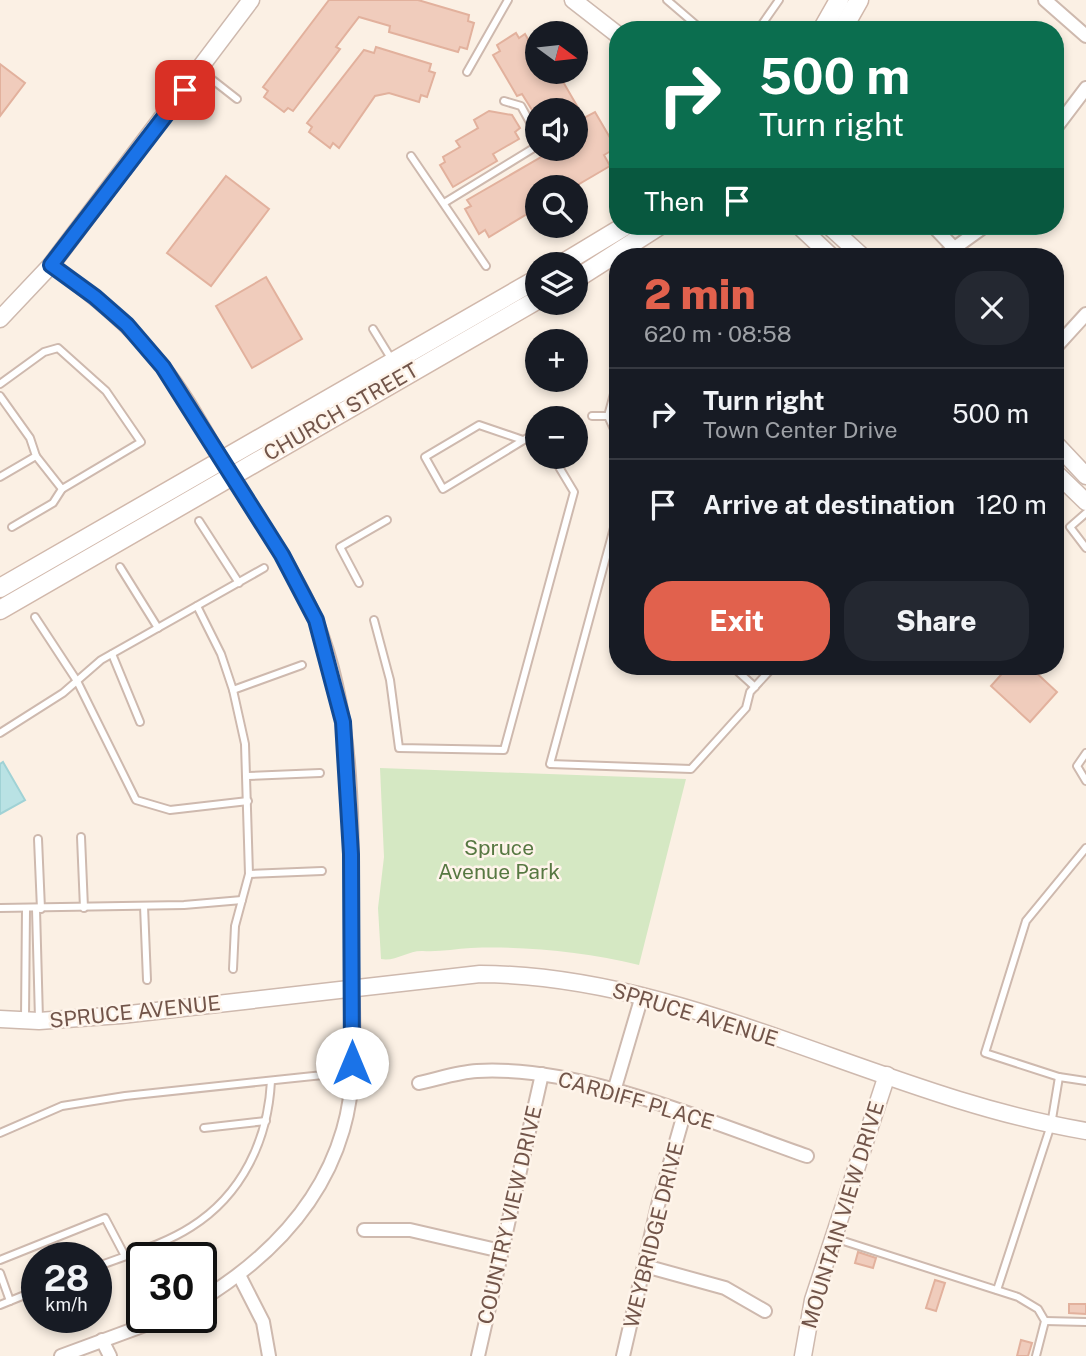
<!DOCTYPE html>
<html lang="en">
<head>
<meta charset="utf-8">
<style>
	body { margin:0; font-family:"Public Sans",sans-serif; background:#242831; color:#f1f3f6; height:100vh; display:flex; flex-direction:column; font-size:26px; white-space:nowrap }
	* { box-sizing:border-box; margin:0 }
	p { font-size:23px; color:#9ea1a6 }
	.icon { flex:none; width:38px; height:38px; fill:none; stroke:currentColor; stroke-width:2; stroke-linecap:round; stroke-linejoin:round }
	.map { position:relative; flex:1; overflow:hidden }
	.panel { position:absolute; left:609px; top:248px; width:455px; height:427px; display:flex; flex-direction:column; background:#171b24; border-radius:28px; box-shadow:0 4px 10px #0003 }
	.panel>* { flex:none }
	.banner { position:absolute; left:609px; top:21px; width:455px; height:214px; border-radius:28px; box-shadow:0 4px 10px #0003; background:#0b6e4f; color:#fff; overflow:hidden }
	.needle { width:46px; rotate:105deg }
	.fabs { position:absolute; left:525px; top:21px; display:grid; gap:14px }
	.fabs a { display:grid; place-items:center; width:63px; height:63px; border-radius:50%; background:#171b24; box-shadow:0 4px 10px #0003; font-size:35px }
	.speed { position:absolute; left:21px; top:1242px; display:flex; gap:14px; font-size:35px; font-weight:700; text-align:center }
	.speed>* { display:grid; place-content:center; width:91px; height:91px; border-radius:50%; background:#171b24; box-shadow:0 4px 10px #0003; line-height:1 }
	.speed small { font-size:18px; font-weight:400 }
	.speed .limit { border:4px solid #111; border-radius:10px; background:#fff; color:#111 }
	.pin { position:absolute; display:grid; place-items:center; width:60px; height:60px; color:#fff; margin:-30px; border-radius:14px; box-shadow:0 4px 10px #0006 }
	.me { position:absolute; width:77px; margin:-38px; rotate:0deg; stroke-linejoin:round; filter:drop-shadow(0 0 5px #0008) }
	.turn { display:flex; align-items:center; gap:24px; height:147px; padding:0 35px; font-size:32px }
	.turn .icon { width:91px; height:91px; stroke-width:2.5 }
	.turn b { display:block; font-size:49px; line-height:60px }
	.then { display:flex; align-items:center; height:66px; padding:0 35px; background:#0003; gap:14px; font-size:26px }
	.round { display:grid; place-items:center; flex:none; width:74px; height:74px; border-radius:28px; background:#242831 }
	.overview { display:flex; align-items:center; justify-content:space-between; height:119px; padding:0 35px }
	h1 { font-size:42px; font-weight:800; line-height:52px; color:#e1614d }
	.button { display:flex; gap:14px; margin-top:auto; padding:14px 35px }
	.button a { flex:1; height:80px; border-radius:28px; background:#e1614d; color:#fff; font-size:28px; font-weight:800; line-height:80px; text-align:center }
	.button a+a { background:#242831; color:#f1f3f6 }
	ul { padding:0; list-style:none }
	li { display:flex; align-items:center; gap:21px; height:91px; padding:0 35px; border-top:2px solid #363941 }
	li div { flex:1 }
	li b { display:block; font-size:26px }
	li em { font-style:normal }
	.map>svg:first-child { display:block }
	.green { fill:#d5e8c3 }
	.water { fill:#b9e2e4; stroke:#a0d2d5; stroke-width:2 }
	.building { fill:#f0ccbc; stroke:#e2b19d; stroke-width:2 }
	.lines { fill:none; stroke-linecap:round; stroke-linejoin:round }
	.service-casing { stroke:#ceb9ae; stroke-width:10 }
	.minor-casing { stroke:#ceb9ae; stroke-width:16 }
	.tertiary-casing { stroke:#ceb9ae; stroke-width:19 }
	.secondary-casing { stroke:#d1b8ab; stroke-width:21 }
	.service { stroke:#fff; stroke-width:6 }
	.minor { stroke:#fff; stroke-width:12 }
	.tertiary { stroke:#fff; stroke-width:16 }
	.secondary { stroke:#fff; stroke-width:18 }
	.route-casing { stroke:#114b97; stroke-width:18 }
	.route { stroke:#1a73e8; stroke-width:12 }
	.labels { text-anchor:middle; stroke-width:5; stroke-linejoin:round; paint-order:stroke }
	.street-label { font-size:21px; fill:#72554a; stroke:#fef4ea }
	.park-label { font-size:21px; fill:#577842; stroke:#fef4ea }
</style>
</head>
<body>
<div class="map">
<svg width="1086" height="1356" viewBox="0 0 1086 1356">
	<rect width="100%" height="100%" fill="#fbf0e4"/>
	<path class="green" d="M380,768L686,779L639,965C584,952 528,946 471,948C455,949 439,952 423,951C409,950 395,962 381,959L378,908L384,857Z"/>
	<path class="water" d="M3,762L25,800L0,814V764Z"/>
	<g class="building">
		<path d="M329,0H418L469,15L468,21L474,23L467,49L460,47L458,52L389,32L390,26L359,17L336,47L340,49L293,111L288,108L284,112L264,97L268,91L263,87Z"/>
		<path d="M516,33L519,38L525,34L537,55V72H547L550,77L558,73L584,118L595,112L616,148L604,155L610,166L574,187H537V208L489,237L485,230L479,234L465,209L471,206L467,200L555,149H576V110H532L522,94L517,96L493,55L500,51L497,45Z"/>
		<path d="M376,47L431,64L429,71L435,73L427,97L421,95L419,102L389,93L375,96L339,148L333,143L330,148L309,132L312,127L307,123L364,50L374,53Z"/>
		<path d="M0,64L25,83L0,116Z"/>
		<path d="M489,111L512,115L520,128L515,132L519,139L493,154L497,161L453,187L440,165L445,162L443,157L460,147L456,141L478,128L474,120Z"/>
		<path d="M226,176L269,209L211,286L167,253Z"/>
		<path d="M266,277L302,339L252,368L216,306Z"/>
		<path d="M1008,667H1030L1057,692L1030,722L991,686Z"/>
		<path d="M858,1252L876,1258L873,1268L855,1263Z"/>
		<path d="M935,1280L945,1283L936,1311L926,1308Z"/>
		<path d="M1069,1304H1086V1314L1069,1313Z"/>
		<path d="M1021,1340L1032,1343L1028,1356H1017Z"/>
	</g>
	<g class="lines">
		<g class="service-casing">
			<g id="service">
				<path d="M667,0L702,30"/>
				<path d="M758,30L779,0"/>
				<path d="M200,70L237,99"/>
				<path d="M467,72L508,0"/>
				<path d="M504,101L521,106L537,135"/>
				<path d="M411,156L486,266"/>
				<path d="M444,203L537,146"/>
				<path d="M373,329L392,360"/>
				<path d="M618,379L608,416L618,438"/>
				<path d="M0,384L44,352L58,348L106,391L141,442L62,489L36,456"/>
				<path d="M0,396L30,438L36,456L0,477"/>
				<path d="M592,416H608"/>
				<path d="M523,440L479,425L425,457L443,489L537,432"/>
				<path d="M618,513L550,764L691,769L746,708L750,692L773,667"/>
				<path d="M1086,513L1070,527L1086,548"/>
				<path d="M199,521L239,583"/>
				<path d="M12,527L53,503L62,489"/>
				<path d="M120,567L158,628"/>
				<path d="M359,583L340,547L387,520"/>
				<path d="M197,606L221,654L233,690L245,744L249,874L235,926L233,969"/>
				<path d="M35,617L77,681L136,800L170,810L248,801"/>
				<path d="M374,620L390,680L399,748L504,750L574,492L553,457"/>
				<path d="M112,654L140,722"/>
				<path d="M733,667L755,687"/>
				<path d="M233,690L302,665"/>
				<path d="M0,733L63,693L101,660L264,568"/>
				<path d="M1086,753L1077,766L1086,781"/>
				<path d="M248,776L320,773"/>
				<path d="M81,837L84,908"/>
				<path d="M38,839L41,909"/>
				<path d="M1086,848L1026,921L985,1053L1059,1077L1086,1081"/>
				<path d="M249,874L322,871"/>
				<path d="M144,906L147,980"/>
				<path d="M0,908L184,905L242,900"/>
				<path d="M36,909L39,1019"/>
				<path d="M25,1019L26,909"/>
				<path d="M204,1128L266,1121"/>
				<path d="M0,1133L62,1106L125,1096L323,1075"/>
				<path d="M834,1238L1018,1297L1038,1309L1045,1321L1036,1356"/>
				<path d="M0,1260L105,1218L125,1256"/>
				<path d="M96,1267C127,1255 163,1245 191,1227C242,1195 268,1140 271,1081"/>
				<path d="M0,1273L10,1301"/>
				<path d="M997,1290L1051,1125L1059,1077"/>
				<path d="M0,1305L37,1290"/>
				<path d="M1045,1321L1086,1322"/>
			</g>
		</g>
		<g class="minor-casing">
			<g id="minor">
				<path d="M1045,0L1086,36"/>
				<path d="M1055,129L1086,88"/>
				<path d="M933,226L953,247"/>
				<path d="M942,257L985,226"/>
				<path d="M51,265C92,295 129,325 162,365C193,403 214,450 241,491C267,533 297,574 316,620C359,725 351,847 352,957C352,1014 359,1076 343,1130C321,1206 266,1260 201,1300"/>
				<path d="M1055,348L1086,314"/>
				<path d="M419,1083C438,1079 458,1072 477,1071C581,1065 709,1122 807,1156"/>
				<path d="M614,1091L642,996"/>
				<path d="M364,1230H410L501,1251"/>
				<path d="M645,1266L725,1288L765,1311"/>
				<path d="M240,1277L263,1322L269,1356"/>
				<path d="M102,1340L110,1356"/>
				<path d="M61,1356L164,1318"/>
				<path d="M478,1356L542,1074"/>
				<path d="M623,1356L658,1205L684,1114"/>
			</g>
		</g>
		<g class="tertiary-casing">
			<g id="tertiary">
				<path d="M573,0L618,35"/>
				<path d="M799,226L832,257"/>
				<path d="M829,226L863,257"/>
				<path d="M0,319L51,265L251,0"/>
				<path d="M1055,443L1086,476"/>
				<path d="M1055,472L1086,502"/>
				<path d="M0,1019L39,1021L121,1015L480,974C689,975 882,1097 1086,1131"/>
				<path d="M803,1356L813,1300L887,1075"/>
			</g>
		</g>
		<g class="secondary-casing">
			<g id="secondary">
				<path d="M822,30L839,0"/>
				<path d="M842,30L859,0"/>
				<path d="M562,264L625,226"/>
				<path d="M576,279L659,226"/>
				<path d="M0,588L537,279"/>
				<path d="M0,610L537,300"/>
			</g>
		</g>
		<use href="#service" class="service"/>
		<use href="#minor" class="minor"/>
		<use href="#tertiary" class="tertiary"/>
		<use href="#secondary" class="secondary"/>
	</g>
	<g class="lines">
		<g class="route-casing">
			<path id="route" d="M185,90L51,265L95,297L127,325L163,367L282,555L316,620L343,722L351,854L352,1063"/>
		</g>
		<use href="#route" class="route"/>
	</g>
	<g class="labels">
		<g class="street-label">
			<text transform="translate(341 412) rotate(-30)" y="7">CHURCH STREET</text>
			<text transform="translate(135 1012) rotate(-6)" y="7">SPRUCE AVENUE</text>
			<text transform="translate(695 1015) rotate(17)" y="7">SPRUCE AVENUE</text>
			<text transform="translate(636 1101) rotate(16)" y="7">CARDIFF PLACE</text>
			<text transform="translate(510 1215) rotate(-77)" y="7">COUNTRY VIEW DRIVE</text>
			<text transform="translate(843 1215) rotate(-73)" y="7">MOUNTAIN VIEW DRIVE</text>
			<text transform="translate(654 1235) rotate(-76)" y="7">WEYBRIDGE DRIVE</text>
		</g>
		<g class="park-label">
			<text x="499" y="855">Spruce<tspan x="499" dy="24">Avenue Park</tspan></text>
		</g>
	</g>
</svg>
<div class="fabs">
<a><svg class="needle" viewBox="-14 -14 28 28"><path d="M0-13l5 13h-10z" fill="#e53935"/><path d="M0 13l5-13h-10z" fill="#9ea1a6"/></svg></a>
<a><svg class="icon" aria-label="sound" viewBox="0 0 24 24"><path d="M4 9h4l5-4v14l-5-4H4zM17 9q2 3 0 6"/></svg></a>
<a><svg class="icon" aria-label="search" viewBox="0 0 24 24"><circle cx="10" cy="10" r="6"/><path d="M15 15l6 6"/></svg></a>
<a><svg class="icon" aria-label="layers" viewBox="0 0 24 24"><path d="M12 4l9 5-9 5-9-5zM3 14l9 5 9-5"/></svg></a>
<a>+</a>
<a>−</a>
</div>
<div class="speed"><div>28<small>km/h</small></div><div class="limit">30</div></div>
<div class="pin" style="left:185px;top:90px;background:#d93025"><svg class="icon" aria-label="arrive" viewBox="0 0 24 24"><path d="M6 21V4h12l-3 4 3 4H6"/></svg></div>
<svg class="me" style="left:352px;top:1063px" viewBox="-20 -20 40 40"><circle r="19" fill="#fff"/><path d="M0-13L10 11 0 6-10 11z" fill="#1a73e8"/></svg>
<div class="banner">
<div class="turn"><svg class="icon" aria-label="right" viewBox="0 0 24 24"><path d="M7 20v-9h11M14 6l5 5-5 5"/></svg><div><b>500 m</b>Turn right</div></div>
<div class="then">Then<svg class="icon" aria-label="arrive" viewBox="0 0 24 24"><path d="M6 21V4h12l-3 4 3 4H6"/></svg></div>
</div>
<section class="panel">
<div class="overview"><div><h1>2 min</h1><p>620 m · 08:58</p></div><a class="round"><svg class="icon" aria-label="close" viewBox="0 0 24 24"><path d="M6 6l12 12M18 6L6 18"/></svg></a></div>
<ul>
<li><svg class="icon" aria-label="right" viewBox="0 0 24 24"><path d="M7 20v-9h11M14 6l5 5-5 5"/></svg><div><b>Turn right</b><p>Town Center Drive</p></div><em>500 m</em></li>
<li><svg class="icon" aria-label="arrive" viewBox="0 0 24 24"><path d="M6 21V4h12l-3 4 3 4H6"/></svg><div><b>Arrive at destination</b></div><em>120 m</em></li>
</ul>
<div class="button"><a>Exit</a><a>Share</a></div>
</section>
</div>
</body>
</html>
